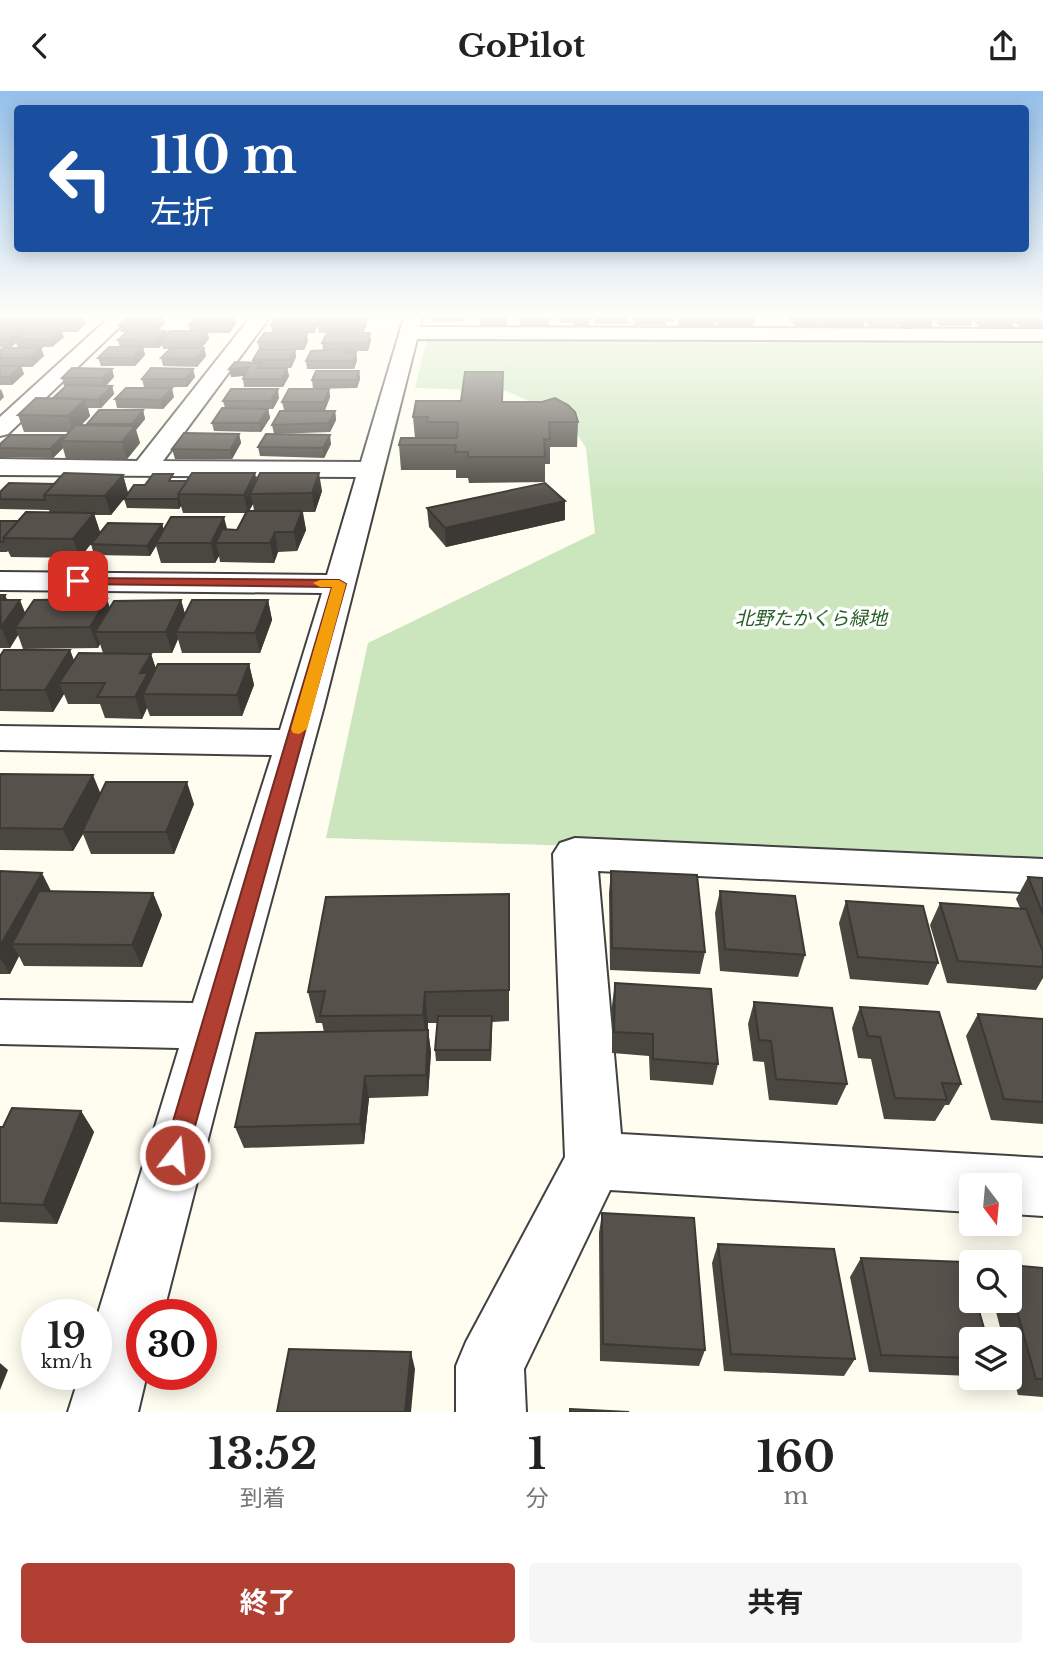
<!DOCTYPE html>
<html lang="ja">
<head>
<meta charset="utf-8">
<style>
	body { margin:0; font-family:"Libre Baskerville","Noto Sans JP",serif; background:#f6f6f6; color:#222; height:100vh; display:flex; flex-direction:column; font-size:26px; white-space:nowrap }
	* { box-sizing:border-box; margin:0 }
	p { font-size:23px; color:#767676 }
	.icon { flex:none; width:38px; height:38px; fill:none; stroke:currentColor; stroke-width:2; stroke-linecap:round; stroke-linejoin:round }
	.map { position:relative; height:1321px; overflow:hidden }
	.side { display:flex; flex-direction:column; background:#fff; flex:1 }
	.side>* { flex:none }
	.banner { position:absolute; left:14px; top:14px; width:1015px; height:147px; border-radius:7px; box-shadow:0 4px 18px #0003; background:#1a4fa0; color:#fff; overflow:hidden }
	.needle { width:46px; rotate:164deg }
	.controls { position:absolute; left:959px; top:1082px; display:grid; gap:14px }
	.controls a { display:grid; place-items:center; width:63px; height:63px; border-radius:7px; background:#fff; box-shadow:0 4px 18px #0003; font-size:35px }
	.speed { position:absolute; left:21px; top:1208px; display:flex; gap:14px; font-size:35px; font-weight:700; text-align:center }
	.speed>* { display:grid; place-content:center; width:91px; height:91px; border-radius:50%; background:#fff; box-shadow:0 4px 18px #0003; line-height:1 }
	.speed small { font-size:18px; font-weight:400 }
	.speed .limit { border:10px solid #d22; background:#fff; color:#111 }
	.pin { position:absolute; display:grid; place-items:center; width:60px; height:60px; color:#fff; margin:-30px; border-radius:14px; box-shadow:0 4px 10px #0006 }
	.me { position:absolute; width:77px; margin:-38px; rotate:16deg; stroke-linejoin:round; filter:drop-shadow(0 0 5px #0008) }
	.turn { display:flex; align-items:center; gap:24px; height:147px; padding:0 21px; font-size:32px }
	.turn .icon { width:91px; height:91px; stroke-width:2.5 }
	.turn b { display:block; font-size:49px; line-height:60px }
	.eta { display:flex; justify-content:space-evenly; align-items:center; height:119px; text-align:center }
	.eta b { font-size:42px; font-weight:700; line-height:49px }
	.primary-button { display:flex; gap:14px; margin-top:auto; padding:14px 21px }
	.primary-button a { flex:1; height:80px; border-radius:7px; background:#b14033; color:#fff; font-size:28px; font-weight:700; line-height:80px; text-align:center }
	.primary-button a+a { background:#f6f6f6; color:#222 }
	header { display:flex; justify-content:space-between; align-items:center; height:91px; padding:0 21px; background:#fff; font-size:32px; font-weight:700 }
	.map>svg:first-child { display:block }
	.green { fill:#cbe5bd }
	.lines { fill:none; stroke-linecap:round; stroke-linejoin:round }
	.minor-casing { stroke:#414141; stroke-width:4 }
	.minor { fill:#fff; fill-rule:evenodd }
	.wall { fill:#4a4640; fill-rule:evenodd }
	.shaded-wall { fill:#3c3934 }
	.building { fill:#56514b; stroke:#3c3934; stroke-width:2 }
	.route { fill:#b14033; stroke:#732a21; stroke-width:2 }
	.slow { fill:#f59e0b }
	.labels { text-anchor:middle; stroke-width:7; stroke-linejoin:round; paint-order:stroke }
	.park-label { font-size:19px; font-style:italic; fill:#276024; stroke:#fff }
</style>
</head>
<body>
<header><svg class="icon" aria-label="back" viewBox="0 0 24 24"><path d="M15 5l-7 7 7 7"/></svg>GoPilot<svg class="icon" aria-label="share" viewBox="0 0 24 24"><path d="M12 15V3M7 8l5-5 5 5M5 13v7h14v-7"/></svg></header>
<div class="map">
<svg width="1043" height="1321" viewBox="0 0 1043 1321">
	<rect width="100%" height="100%" fill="#fefdf0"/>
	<path class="green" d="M427,248L1043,249V770L326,747L368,552L595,442L586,357L568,329L507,300L415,297Z"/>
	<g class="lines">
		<g class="minor-casing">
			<g id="minor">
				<path d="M113,223H133L8,343L0,345V326Z"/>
				<path d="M253,223H272L163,370L361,371L405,223H423L420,236L1043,238V250L417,248L324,615L237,935L163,1223H142V1283H147L138,1321H68L80,1283H96V1229L179,957L0,953V909L193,912L272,664L0,659V635L280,639L322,502L0,499V481L327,484L356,386L0,384V368L137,370Z"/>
				<path d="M575,747L1043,768V802L598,780L621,1043L1043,1067V1125L1010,1123V1094H971V1121L610,1099L524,1278L526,1321H456V1275L466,1251L565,1066L553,763L560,752Z"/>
			</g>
		</g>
		<use href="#minor" class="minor"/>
	</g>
	<g class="wall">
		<path d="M0,223H50L48,224H43L44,228L53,224V223H79L77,225H84L86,232L77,241H62L64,246L52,256H18L16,252L11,256H0Z"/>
		<path d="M151,223H186L185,225H151Z"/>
		<path d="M206,223H241L239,226H234L236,233L229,242H208L209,248L201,257H204L206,265L197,276L163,275L161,267L170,258H163L162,254L159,257H143L145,264L135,275H101L98,267L120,256L118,249L127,241H121L119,234L165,232L158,240H166L167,243L190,240L189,234L206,225Z"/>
		<path d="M291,223H325L324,226H328L327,223H351L350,226H354V223H379L378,226H366L367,233L363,242H319L318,234L314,242H272L271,234L292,225Z"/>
		<path d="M431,223H466L464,231H431Z"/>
		<rect x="480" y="223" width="27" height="13"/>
		<rect x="520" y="223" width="29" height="12"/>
		<path d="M559,223H590V235H573V232H559Z"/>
		<path d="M594,223H628V233H595Z"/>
		<path d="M633,223H673V231H666V234H634Z"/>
		<path d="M676,223H713L716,229L715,237L679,235Z"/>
		<path d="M715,223H751L754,229L753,237H719L715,226Z"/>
		<path d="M789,223H1042L1043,224V238H1022L1014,231L1013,236H980L973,230L971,235H940L933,229L931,236L902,238L897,233V235H869L865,230L863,236L825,235L823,233L822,237H796L788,227Z"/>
		<path d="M371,249L368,260H345V261H356L357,269L354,278H307L306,270L323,259L322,252Z"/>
		<path d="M308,250L304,259H295L296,266L291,277H287L289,285L283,296H244L243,288L244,285L231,286L253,272V269L259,259L258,251Z"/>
		<path d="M41,257L44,265L32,276H21L24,283L12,294H0V259Z"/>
		<path d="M112,278L114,286L106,295H112L114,303L101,317H88L90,325L81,334L87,335V333L143,319L145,328L136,339L140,352L127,368H66L63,357L53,367L0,366V353L64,344V346L69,341H24L18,324L53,307L66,295H64L62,287Z"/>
		<path d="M193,278L195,286L187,296H144L142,288Z"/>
		<path d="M359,280L360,288L357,297L313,298L312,289Z"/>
		<path d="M329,298L330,306L325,319H284L282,311Z"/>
		<path d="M174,306L163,318L117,317L115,308Z"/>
		<path d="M279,307L273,318H268L270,327L261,341L214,340L212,332L225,317L223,310Z"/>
		<path d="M503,311L578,331L577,356H550V373H545V391L469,392L468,387H456V379H401L399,354L415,347L413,326Z"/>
		<path d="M335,320L336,329L330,341L274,343L272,334Z"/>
		<path d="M239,343L241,352L232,368H175L172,358Z"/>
		<path d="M331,353L324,367L260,365L258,356Z"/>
		<path d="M123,384L128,402L145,394L175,390H257L322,400L315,421H303L306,439L297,460L278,461L274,472L220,471L219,465L215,472H161L156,455L150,465L94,464L91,453L162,433L164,439H237L245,422H183L181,415L179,418L127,417L124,408L111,424H94L100,441L80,467L11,466L8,460L7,461H0V430H18L50,422L49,419L0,418V400ZM253,413L254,420H249Z"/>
		<path d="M427,417L565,429L446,456L429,436Z"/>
		<path d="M0,504H5L7,509L25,522L110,516L181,509L185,523L268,509L272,529L260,562H182L178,548L172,562H103L100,553L98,557L23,558L18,544L10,557H0Z"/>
		<path d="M70,559L74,570L151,563L156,578L249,573L254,594L242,625H150L147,617L142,628L105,627L100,613H68L64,603L53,621L0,620V565Z"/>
		<path d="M0,683L100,703L194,713L174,763H91L83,743L73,760L0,759Z"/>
		<path d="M0,780L51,801L153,802L162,824L142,876L24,875L19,865L10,883H0Z"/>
		<path d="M611,780L705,861L700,883L610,879L609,802Z"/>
		<path d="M1028,786L1043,787V887L1036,899L947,892L930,834L940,812L1020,817L1016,808Z"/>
		<path d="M720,800L805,864L798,886L720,880L715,822Z"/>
		<path d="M509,803V930L492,931L491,970H436L435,959L438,932H428V939L431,961L428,1005L369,1007L364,1053L244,1057L235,1036L324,941L322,932H316L308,901Z"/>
		<path d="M846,810L938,872L928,894L850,888L839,832Z"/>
		<path d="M615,892L718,973L713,994L650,989L649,965L612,962V914Z"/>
		<path d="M754,911L847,993L837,1014L769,1009L764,971L753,970L748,933Z"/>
		<path d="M860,916L961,993L949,1014H945L935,1030L884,1028L871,968L858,967L852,937Z"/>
		<path d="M978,923L1043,928V1033L991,1029L966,945Z"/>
		<path d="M81,1020L94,1041L57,1133L0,1131V1036Z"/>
		<path d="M602,1122L705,1259L699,1275L600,1270L599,1142Z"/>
		<path d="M718,1153L855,1268L844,1285L724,1280L712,1172Z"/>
		<path d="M861,1167L971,1248V1285L869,1281L850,1186Z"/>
		<path d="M1010,1174L1043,1177V1306L1018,1304L1010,1273V1248H1003L993,1209H1010Z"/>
	</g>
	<g class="shaded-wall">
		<path d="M43,223L45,230L38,233V235L34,239L31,232Z"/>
		<path d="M84,225L86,232L77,241L74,233Z"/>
		<path d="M164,225L165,232L156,242L154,234Z"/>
		<path d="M234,225L236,233L229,242L227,234Z"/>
		<path d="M318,225L319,232L314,242L313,234Z"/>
		<path d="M366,226L367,233L363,242L362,234Z"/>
		<path d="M933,228L931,236L902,238L903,230Z"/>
		<path d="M23,238L25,245L15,248L16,252L11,256L9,249Z"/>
		<path d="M61,239L64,246L52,256L50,249Z"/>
		<path d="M166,240L168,247L161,250L162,254L159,257L157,250Z"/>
		<path d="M207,240L209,248L201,258L199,250Z"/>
		<path d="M307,242L308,250L304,259L303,251Z"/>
		<path d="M370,242L371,249L368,260L367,252Z"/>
		<path d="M143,256L145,264L135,275L133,267Z"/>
		<path d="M41,257L44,265L32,276L30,267Z"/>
		<path d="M204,257L206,265L197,276L195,268Z"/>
		<path d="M295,259L296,266L291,277L290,269Z"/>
		<path d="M356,261L357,269L354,278L353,270Z"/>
		<path d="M21,275L24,283L12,294L9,286Z"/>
		<path d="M249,276L251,284L231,286L229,278Z"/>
		<path d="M287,277L289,285L283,296L282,288Z"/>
		<path d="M112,278L114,286L104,296L102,287Z"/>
		<path d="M193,278L195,286L187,296L185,288Z"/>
		<path d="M359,280L360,288L357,297L356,289Z"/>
		<path d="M112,295L114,303L101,317L98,309Z"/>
		<path d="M172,297L174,306L163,318L161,309Z"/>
		<path d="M1,298L4,306L0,310V299Z"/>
		<path d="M278,298L279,307L273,318L271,310Z"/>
		<path d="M329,298L330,306L325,319L324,311Z"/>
		<path d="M85,308L90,325L74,342L68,325Z"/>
		<path d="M268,318L270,327L261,341L259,332Z"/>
		<path d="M143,319L145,328L136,339L140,352L127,368L122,351L133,337L132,333Z"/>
		<path d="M335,320L336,329L330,341L329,332Z"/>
		<path d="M239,343L241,352L232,368L230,359Z"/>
		<path d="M64,344L66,350H61L63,357L53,367L50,358Z"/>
		<path d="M330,344L331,353L324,367L323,357Z"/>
		<path d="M255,382L259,401L250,403L253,413L248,422L244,404Z"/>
		<path d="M319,382L322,400L315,421L312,402Z"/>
		<path d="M123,384L128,402L111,424L105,405Z"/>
		<path d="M179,405L181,415L179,418L177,408Z"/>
		<path d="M565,410V429L446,456L445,437Z"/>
		<path d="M302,420L306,439L297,460L294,441Z"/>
		<path d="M94,422L100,441L80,467L73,448Z"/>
		<path d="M224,426L229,445L216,452L219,465L215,472L211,452Z"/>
		<path d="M162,433L165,443L156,452V455L150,465L147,455Z"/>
		<path d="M275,441L278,461L274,472L270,452Z"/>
		<path d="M5,504L12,520L20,509L28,529L15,537L18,544L10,557L1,536V509Z"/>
		<path d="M107,508L114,529L95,541L100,553L98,557L90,536Z"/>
		<path d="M181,509L187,530L176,541L178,548L172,562L166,541Z"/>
		<path d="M268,509L272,529L260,562L255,542Z"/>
		<path d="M70,559L78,580L59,592L64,603L53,621L45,599Z"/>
		<path d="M151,563L158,584L143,603L147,617L142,628L135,606L140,582Z"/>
		<path d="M249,573L254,594L242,625L237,604Z"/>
		<path d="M93,684L102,706L82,741L83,743L73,760L63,738Z"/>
		<path d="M187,691L194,713L174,763L166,741Z"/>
		<path d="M42,782L53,804L12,853L19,865L10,883L0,867V855Z"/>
		<path d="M153,802L162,824L142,876L132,854Z"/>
		<path d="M425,901L428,932L427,955L423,924Z"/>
		<path d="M492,925V937L491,970L490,959Z"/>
		<path d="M428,939L431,961L428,1005L426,984Z"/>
		<path d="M365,985L369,1007L364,1053L360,1033Z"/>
		<path d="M81,1020L94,1041L57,1133L43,1114Z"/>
		<path d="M411,1261L415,1278L411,1321H405Z"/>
		<path d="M0,1272L8,1279L0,1299Z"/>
	</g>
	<g class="building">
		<path d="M0,223H42L31,232H0Z"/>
		<rect x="480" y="223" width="27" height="6"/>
		<path d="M520,223H549L550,227H520Z"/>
		<path d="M559,223H590L591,228H573V225H559Z"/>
		<path d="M595,223H628V226L595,225Z"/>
		<path d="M634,223H673V224H666L667,227H635Z"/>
		<path d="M678,223H713L716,229L680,228Z"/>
		<path d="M718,223H751L754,229H720Z"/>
		<path d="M792,223H819L823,229H797Z"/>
		<path d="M823,223H861L865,228H826Z"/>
		<path d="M867,223H895L898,227L871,228Z"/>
		<path d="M897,223H928L933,228L903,230Z"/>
		<path d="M937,223H968L974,228H942Z"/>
		<path d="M976,223H1009L1015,228H983Z"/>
		<path d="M1016,223H1042L1043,224V230H1024Z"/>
		<path d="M48,224L84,225L74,233H38Z"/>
		<path d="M130,224L164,225L154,234H119Z"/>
		<path d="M197,225H234L227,234H189Z"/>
		<path d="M277,225H318L313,234H271Z"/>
		<path d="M322,226H366L362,234H318Z"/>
		<path d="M0,238H23L9,249L0,248Z"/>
		<path d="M27,239H61L50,249L15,248Z"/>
		<path d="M129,239L166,240L157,250L118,249Z"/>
		<path d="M170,240H207L199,250H161Z"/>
		<path d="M264,242H307L303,251H258Z"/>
		<path d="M327,242H370L367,252H322Z"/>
		<path d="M109,256H143L133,267H98Z"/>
		<path d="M3,257H41L30,267H0V259Z"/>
		<path d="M171,257H204L195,268L161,267Z"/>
		<path d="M345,258L343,261H356L353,270H306L311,260Z"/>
		<path d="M259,259H295L290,269H253Z"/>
		<path d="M235,271L261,272L257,277H287L282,288H243L249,276L229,278Z"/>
		<path d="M0,275H21L9,286H0Z"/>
		<path d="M72,277L112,278L102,287H62Z"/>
		<path d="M151,277L193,278L185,288H142Z"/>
		<path d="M316,280H359L356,289H312Z"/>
		<path d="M465,281H503L502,311H542L555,307L568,314L575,321L578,331H549L550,348H544L545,366H468V361H455L456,354H399L401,347H457L458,331H427L428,326H413L416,310H461Z"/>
		<path d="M67,294L112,295L98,309L53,307Z"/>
		<path d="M126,297H172L161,309L115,308Z"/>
		<path d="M231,298H278L271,310H223Z"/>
		<path d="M289,298H329L324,311H282Z"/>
		<path d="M36,307L85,308L68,325L18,324Z"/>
		<path d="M222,317L268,318L259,332H212Z"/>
		<path d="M99,319H143L132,333H87Z"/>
		<path d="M280,320H335L329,332L272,334Z"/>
		<path d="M75,334L135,335L122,351L61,350Z"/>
		<path d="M184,342L239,343L230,359L172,358Z"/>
		<path d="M266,343L330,344L323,357L258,356Z"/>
		<path d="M10,344H64L50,358L0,357V353Z"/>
		<path d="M64,382L123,384L105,405L44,404Z"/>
		<path d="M192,382H255L244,404L178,403Z"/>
		<path d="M260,382H319L312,402L250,403Z"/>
		<path d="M153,383H173L169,390H187L178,403L179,405L177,408H124L134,394H145Z"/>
		<path d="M9,392L54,393L44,404L45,409L0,408V401Z"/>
		<path d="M545,392L565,410L445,437L427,417Z"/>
		<path d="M247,420H302L294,441H275L270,452H216L222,438L237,439Z"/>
		<path d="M26,421L94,422L73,448L3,447Z"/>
		<path d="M171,426H224L211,452H156Z"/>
		<path d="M0,430H18L3,447L4,450L3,451H0Z"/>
		<path d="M108,432L162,433L147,455L91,453Z"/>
		<path d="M0,504H5L1,509H20L1,536Z"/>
		<path d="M107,508L90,536L15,537L34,509Z"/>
		<path d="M181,509L166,541H95L114,510Z"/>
		<path d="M192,509H268L255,542L176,541Z"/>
		<path d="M4,559H70L45,599H0V565Z"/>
		<path d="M79,562L151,563L140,582H148L135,606H97L105,592H59Z"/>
		<path d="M158,573H249L237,604L143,603Z"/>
		<path d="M0,683L93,684L63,738L0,737Z"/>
		<path d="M106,691H187L166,741H82Z"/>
		<path d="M0,780L42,782L0,855Z"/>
		<path d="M611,780L697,784L705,861L612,857Z"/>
		<path d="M1028,786L1043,787V823Z"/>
		<path d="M39,800L153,802L132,854L12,853Z"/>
		<path d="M720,800L795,805L805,864L725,858Z"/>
		<path d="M509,803V899L425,901L423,924L320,925L325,900L308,901L326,806Z"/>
		<path d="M846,810L923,815L938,872L858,866Z"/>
		<path d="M940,812L1026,818L1043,861V876L958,870Z"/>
		<path d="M615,892L711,898L718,973L653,968V943L614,941Z"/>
		<path d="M754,911L832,917L847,993L776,988L771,950L759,949Z"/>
		<path d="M860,916L939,921L961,993L942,992L947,1009L895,1007L880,946L868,945Z"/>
		<path d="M978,923L1043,928V1011L1004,1008Z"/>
		<path d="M438,925H492L490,959H435Z"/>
		<path d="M428,939L426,984L365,985L360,1033L235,1036L256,942Z"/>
		<path d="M12,1017L81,1020L43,1114L0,1112V1036H3Z"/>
		<path d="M602,1122L694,1127L705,1259L603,1253Z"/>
		<path d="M718,1153L834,1158L855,1268L731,1263Z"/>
		<path d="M861,1167L964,1171L971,1194V1209H976L987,1248H971V1267L881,1264Z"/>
		<path d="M1010,1174L1043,1177V1288H1036L1010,1195Z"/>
		<path d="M289,1258L411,1261L405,1321H277Z"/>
		<path d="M570,1318L629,1321H570Z"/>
	</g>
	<linearGradient id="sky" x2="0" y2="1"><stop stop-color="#95c0ec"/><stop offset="0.55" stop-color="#fffef8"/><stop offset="1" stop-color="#fffef8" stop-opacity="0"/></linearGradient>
	<rect width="1043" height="408" fill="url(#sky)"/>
	<path class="route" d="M78,487L339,489L346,493L187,1064L183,1072L175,1075L167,1072L163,1064L332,496L74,493L72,490Z"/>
	<path class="slow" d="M339,489L346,493L307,638L299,643L293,642L291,638L332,496H320L313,492L320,489Z"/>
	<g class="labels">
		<g class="park-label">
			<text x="811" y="534">北野たかくら緑地</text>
		</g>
	</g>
</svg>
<div class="controls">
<a><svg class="needle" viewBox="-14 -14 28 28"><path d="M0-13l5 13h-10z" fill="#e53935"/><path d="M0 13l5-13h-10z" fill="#767676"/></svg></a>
<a><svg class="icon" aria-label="search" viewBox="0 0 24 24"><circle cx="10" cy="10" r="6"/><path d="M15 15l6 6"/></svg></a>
<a><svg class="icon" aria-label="layers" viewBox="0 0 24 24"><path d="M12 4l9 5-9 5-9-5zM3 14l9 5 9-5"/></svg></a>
</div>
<div class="speed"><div>19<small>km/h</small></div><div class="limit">30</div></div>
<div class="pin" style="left:78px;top:490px;background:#d93025"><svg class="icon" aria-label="arrive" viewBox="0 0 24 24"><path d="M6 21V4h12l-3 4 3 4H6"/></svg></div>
<svg class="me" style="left:175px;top:1064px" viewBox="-20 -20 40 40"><circle r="17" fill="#b14033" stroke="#fff" stroke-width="3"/><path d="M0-11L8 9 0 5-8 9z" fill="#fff"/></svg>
<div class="banner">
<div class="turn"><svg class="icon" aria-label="left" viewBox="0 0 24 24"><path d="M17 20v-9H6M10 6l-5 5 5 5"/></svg><div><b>110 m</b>左折</div></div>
</div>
</div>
<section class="side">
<div class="eta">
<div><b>13:52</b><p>到着</p></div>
<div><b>1</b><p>分</p></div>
<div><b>160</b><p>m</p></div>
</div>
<div class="primary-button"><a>終了</a><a>共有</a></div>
</section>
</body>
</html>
